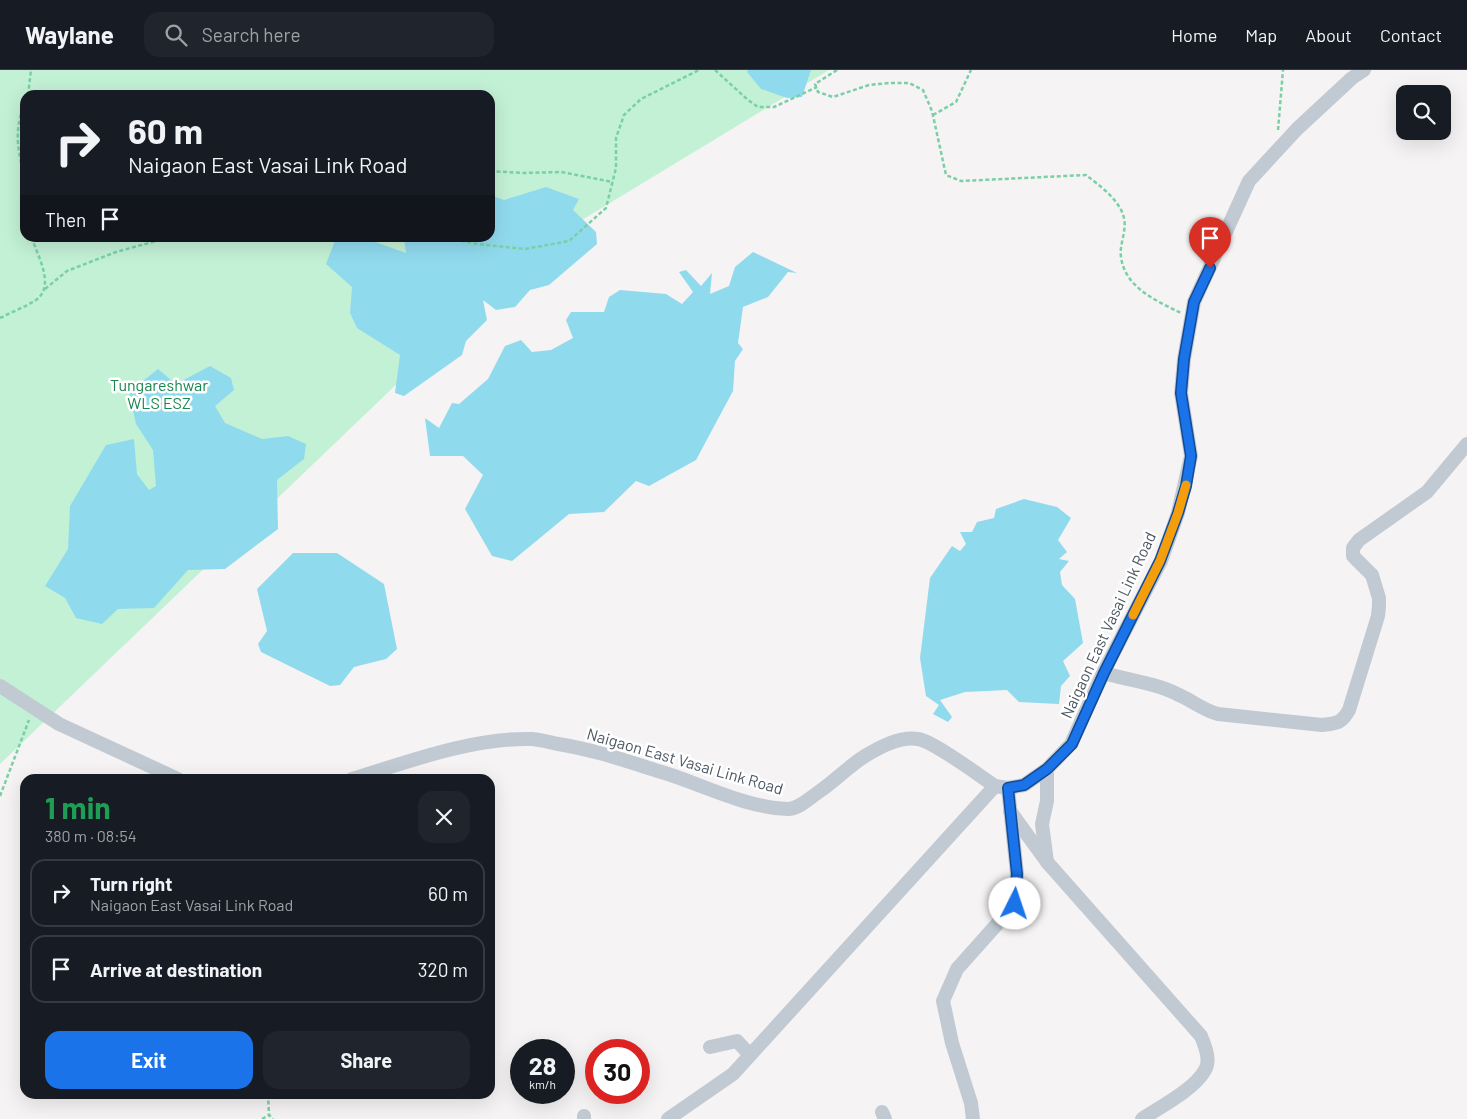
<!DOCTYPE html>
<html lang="en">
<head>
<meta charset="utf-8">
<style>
	body { margin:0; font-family:Barlow,sans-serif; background:#20242c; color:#f1f3f6; height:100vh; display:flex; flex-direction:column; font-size:19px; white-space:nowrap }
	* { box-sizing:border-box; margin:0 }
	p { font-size:16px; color:#9ea1a6 }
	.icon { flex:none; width:28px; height:28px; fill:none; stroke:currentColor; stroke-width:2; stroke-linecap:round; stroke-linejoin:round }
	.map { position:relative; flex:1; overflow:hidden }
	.sheet { position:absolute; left:20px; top:704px; width:475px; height:325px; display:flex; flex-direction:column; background:#171b24; border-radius:15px; box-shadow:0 5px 20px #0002 }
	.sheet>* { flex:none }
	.top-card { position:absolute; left:20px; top:20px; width:475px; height:152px; border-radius:15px; box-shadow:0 5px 20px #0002; background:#171b24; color:#f1f3f6; overflow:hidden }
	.buttons { position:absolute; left:1396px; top:15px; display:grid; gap:10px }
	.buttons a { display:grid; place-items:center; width:55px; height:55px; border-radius:10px; background:#171b24; box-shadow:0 5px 20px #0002; font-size:25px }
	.speed { position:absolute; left:510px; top:969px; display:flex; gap:10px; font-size:25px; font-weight:700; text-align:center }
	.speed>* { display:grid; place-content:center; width:65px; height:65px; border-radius:50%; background:#171b24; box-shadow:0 5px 20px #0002; line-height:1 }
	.speed small { font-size:12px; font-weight:400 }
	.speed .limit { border:8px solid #d22; background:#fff; color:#111 }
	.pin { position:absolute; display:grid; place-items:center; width:42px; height:42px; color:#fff; margin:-51px -21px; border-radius:50% 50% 50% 0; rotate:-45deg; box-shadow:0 0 5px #0007 }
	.pin .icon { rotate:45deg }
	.me { position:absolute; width:55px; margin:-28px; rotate:4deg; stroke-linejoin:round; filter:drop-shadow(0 0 4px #0008) }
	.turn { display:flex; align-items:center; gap:18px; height:105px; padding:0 25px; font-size:22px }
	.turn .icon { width:65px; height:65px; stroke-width:2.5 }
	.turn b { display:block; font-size:35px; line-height:42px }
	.then { display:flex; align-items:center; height:48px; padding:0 25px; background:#0003; gap:10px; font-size:19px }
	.round { display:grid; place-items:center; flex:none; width:52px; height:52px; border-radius:15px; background:#20242c }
	.head { display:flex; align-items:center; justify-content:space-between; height:85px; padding:0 25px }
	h1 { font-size:30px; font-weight:700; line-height:38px; color:#1e9e55 }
	.action { display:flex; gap:10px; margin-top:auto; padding:10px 25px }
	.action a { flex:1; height:58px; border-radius:15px; background:#1a73e8; color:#fff; font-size:20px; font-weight:700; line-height:58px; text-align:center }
	.action a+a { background:#20242c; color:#f1f3f6 }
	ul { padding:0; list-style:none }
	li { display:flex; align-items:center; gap:15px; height:68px; margin:0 10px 8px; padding:0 15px; border:2px solid #363941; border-radius:15px }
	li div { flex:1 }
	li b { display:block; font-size:19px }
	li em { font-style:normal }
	header { display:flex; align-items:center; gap:30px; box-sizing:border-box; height:70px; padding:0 25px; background:#171b24; border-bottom:1px solid #363941 }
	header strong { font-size:24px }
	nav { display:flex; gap:28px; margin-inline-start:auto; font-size:18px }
	.search { width:350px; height:45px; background:#20242c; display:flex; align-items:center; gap:12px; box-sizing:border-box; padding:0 18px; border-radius:15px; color:#9ea1a6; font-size:19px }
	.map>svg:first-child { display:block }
	.green { fill:#c3f1d5; fill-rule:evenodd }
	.water { fill:#90daee }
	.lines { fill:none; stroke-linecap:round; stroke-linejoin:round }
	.path { stroke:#7ad0a6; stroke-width:2.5; stroke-dasharray:4 2.5; stroke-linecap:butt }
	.minor { stroke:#c1cad2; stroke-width:14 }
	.route-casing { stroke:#114b97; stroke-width:12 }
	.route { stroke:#1a73e8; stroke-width:9 }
	.slow { stroke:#f59e0b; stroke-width:9 }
	.labels { text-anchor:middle; stroke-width:5; stroke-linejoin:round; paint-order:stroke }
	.park-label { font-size:16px; fill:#17864f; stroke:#fff }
	.street-label { font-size:16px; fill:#4a5661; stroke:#fff }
</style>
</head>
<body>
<header>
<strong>Waylane</strong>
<div class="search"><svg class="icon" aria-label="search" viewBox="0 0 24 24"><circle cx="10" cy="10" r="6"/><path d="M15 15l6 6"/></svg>Search here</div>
<nav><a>Home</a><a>Map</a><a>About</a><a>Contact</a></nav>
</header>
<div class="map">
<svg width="1467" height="1049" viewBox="0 0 1467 1049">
	<rect width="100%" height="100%" fill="#f5f3f3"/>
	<path class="green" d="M0,0H829L544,173L0,694ZM25,25H490V168H25Z"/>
	<g class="water">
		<path d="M748,0H811L802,27L787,28L761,19L747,2Z"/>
		<path d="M546,117L579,129L573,140L596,162L597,174L549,215L530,220L515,237L496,240L483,230L487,250L466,271L462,285L404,326L395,323L400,285L357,258L350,243L352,217L326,194L336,168H344L347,170L349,168H364L406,183L404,168H490V125L504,130Z"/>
		<path d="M753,182L797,203L788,202L768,227L743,237L738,273L743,279L735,291L733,321L696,390L649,416L636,411L604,442L569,444L512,491L492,486L465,439L483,405L463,386H430L425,348L439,358L452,333L459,334L488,309L505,276L521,270L532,282L551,280L573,268L566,250L571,242H604L609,227L620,220L666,224L682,234L693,222L679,202L686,200L701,216L712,203L710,224L729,216L735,197Z"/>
		<path d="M210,296L231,308L234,320L215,336L225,353L262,369L288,366L306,374L304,389L277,410L278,459L225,499L188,500L154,538L118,539L102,554L76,548L65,528L45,516L68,479L70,436L106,375L134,369L137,404L149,420L156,416L153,380L136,354L129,322L158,299L176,314Z"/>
		<path d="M1024,429L1057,437L1071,448L1058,470L1067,482L1059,489L1069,491L1060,502L1062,515L1075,529L1083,573L1063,591L1070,606L1061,616L1059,634L1019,632L1007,620L965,622L940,630L952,647L948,652L933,644L939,635L926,626L920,588L930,508L952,476L960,481L966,474L960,462H972L977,452L994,448L996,439Z"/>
		<path d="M293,483H337L384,514L397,579L386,589L354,597L340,615L330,616L261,582L258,574L267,561L257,519Z"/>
	</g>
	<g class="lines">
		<g class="path">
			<path d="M715,0L748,30L758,37H774L817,17"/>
			<path d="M837,0L815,14L818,22L833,27L869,15L889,13H909L923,20L932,41L946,105L961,111L1086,105C1100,116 1120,130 1124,148C1127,161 1119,175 1121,187C1125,218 1157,231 1181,243"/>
			<path d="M28,25L31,0"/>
			<path d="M25,32C13,63 18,79 25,110"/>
			<path d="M933,45L956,32L971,0"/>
			<path d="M1278,60L1283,0"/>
			<path d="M490,101L523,103L561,102L613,112"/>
			<path d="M448,168L477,174L525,179L569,171L606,138L616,98V68L624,45L641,29L699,0"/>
			<path d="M45,219L67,201L116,182L167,168"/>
			<path d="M0,248C12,242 25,237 36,230C56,216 37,185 32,168"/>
			<path d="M0,726L29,650"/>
			<path d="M268,1024L269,1045"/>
			<path d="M262,1049L269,1045L273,1049"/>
		</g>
		<g class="minor">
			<path d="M1103,603C1128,610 1156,613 1179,625C1193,631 1203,640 1218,644L1322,655C1337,653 1341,654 1349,640L1378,546L1379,536V528L1372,505L1353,486V478L1359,470L1427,422L1467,374"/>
			<path d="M0,616L59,654L178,709"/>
			<path d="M352,709C407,692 474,667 532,669C541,670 550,672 558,674C596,680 632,693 668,704C705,716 748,738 788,739C799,739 811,727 820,721C836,710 849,696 865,686C880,677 900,666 918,669C933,671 980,706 995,716L1008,718L1024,715L1047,699L1071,674L1103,603L1161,491L1178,443L1191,386L1181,323L1184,289L1194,232L1249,111L1297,59L1352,8L1364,0"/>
			<path d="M1010,741L1047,792L1201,966C1205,976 1211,990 1205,1000C1195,1019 1160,1037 1142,1049"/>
			<path d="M1047,792L1042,754L1047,731V699"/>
			<path d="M710,977L737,971L750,985"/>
			<path d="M882,1042L885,1049"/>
			<path d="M584,1049V1046"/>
			<path d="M668,1049L733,1004L995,716"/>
			<path d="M973,1049L971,1033L952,973L943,931L957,899L1015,834L1017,804L1008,718"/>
		</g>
	</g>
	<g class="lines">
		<g class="route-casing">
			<path id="route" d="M1015,834L1017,804L1008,718L1024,715L1047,699L1072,674L1104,603L1160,491L1178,443L1186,416L1191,386L1181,323L1184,289L1194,232L1210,198"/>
		</g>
		<use href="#route" class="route"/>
		<path class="slow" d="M1133,545L1160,491L1178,443L1186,415"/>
	</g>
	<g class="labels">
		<g class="park-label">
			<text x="159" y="321">Tungareshwar<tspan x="159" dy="18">WLS ESZ</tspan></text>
		</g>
		<g class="street-label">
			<text transform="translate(1108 555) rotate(-65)" y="6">Naigaon East Vasai Link Road</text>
			<text transform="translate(685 691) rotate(16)" y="6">Naigaon East Vasai Link Road</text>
		</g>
	</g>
</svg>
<div class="buttons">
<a><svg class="icon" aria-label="search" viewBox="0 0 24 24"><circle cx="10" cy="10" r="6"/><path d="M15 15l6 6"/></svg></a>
</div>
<div class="speed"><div>28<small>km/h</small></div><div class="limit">30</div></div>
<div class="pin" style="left:1210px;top:198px;background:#d93025"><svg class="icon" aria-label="arrive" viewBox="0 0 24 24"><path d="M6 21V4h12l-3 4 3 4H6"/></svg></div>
<svg class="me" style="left:1015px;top:834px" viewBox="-20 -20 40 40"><circle r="19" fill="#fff"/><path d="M0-13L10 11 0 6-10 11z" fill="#1a73e8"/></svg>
<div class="top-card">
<div class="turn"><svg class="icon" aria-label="right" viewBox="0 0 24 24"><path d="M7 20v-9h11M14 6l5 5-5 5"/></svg><div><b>60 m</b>Naigaon East Vasai Link Road</div></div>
<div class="then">Then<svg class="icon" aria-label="arrive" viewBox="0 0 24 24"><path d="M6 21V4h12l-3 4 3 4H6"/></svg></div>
</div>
<section class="sheet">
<div class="head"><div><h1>1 min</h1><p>380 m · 08:54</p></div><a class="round"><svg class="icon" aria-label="close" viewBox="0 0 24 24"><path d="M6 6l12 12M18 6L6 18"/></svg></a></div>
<ul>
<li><svg class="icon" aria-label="right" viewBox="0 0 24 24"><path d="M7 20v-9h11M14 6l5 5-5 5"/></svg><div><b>Turn right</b><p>Naigaon East Vasai Link Road</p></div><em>60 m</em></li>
<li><svg class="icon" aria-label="arrive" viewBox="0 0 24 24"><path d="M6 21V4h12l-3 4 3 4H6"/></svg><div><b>Arrive at destination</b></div><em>320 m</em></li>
</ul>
<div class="action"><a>Exit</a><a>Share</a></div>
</section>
</div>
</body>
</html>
